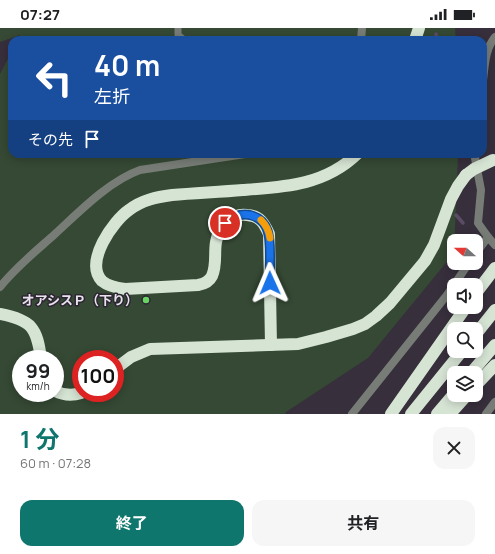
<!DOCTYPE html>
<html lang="ja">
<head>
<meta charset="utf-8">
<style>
	body { margin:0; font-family:Manrope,"Noto Sans JP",sans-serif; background:#f6f6f6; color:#202124; height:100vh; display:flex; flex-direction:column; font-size:15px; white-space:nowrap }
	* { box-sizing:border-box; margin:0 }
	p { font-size:13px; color:#757577 }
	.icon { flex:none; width:22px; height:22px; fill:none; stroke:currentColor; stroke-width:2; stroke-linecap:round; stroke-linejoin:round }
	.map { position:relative; height:386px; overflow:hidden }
	.side { display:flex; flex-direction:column; background:#fff; flex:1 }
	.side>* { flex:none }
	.hud { position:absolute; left:8px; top:8px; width:479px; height:122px; border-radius:12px; box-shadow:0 2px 10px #0003; background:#1a4fa0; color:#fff; overflow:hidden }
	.needle { width:26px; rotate:291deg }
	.buttons { position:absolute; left:447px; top:206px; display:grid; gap:8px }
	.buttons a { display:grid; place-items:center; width:36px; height:36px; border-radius:8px; background:#fff; box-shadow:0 2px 10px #0003; font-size:20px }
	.speed { position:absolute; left:12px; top:322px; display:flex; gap:8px; font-size:20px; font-weight:700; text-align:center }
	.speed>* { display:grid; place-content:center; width:52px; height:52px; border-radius:50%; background:#fff; box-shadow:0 2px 10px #0003; line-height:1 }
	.speed small { font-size:10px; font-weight:400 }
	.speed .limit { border:6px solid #d22; background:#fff; color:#111 }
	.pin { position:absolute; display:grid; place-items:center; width:34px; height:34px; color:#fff; margin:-17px; border:2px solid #fff; border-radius:50%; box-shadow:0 1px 4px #0007 }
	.me { position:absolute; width:44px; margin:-22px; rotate:359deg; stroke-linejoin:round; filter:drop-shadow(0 0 3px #0008) }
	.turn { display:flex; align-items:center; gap:14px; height:84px; padding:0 20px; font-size:18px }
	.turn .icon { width:52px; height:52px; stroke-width:2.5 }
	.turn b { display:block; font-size:28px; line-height:34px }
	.then { display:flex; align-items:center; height:38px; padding:0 20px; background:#0003; gap:8px; font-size:15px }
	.round { display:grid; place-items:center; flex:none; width:42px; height:42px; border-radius:12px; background:#f6f6f6 }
	.head { display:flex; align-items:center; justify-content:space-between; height:68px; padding:0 20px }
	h1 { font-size:24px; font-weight:700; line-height:30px; color:#0f766e }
	.button { display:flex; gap:8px; margin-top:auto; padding:8px 20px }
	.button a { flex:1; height:46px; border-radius:12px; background:#0f766e; color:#fff; font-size:16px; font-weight:700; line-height:46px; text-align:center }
	.button a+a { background:#f6f6f6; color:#202124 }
	.status { display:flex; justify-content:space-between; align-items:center; height:28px; padding:0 20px; background:#fff; direction:ltr }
	.status svg { height:11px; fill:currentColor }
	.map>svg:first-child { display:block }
	.green { fill:#354934; fill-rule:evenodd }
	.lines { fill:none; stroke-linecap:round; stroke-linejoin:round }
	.stream { stroke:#5b4c65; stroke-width:3.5 }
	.lane { stroke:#777d76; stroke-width:7 }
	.street { stroke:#777d76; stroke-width:8 }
	.highway { stroke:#d6e4d4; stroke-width:12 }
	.highway-bridge { stroke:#d6e4d4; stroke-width:12 }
	.route-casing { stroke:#114b97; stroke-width:10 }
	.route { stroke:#1a73e8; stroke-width:7 }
	.slow { stroke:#f59e0b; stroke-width:7 }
	.poi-dot { fill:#69d464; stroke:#2c2532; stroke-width:1.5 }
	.labels { text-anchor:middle; stroke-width:3; stroke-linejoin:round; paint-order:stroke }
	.poi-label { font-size:13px; font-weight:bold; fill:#e7e2eb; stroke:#2c2532; text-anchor:end }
</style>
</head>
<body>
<div class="status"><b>07:27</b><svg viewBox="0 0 49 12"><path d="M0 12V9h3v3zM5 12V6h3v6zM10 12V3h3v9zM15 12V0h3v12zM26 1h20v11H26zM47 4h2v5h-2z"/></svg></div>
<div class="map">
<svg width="495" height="386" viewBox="0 0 495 386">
	<rect width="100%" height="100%" fill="#372f3c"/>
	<g class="green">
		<path d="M0,0H455L456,12H18L20,7L0,14Z"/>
		<path d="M12,23V126H458L454,225L368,330L286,384L285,386H0V46ZM21,331H55V365H21ZM81,331H115V365H81Z"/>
	</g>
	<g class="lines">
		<g class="stream">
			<path d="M436,6L437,12"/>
			<path d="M456,187L463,195"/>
		</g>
		<path class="lane" d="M178,0V7L184,12"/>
		<g class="street">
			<path d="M361,12L362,0"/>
			<path d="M483,52C485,37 485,21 495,9"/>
			<path d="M476,126L475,130L481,162L478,195L488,209L495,217"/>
			<path d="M476,225L488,209"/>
			<path d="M0,259C16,239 36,223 55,206C79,184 109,153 140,142L245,126"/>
			<path d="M352,386L447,267L469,235"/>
			<path d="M486,386L495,374"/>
		</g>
		<g class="highway">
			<path d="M415,12L419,0"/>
			<path d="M476,265L495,240"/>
			<path d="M0,286C32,292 37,300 41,331"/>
			<path d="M476,306L495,282"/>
			<path d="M271,317L269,206C264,195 260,188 247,187C231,185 219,198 216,214C214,225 217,237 212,248C209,254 204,256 198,257L125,261C117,260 108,258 102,253C84,234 113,193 129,182C142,172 157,169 172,167C196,165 219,164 243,162C285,159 325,157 357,126"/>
			<path d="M115,341L131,329L150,321L298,316L326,309L353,301L365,296L376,288L390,275L425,233L434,217L451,171L458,158L466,147"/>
			<path d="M471,345L495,317"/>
			<path d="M476,357L495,337"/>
			<path d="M55,363C63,367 72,368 81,365"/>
			<path d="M391,386L466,279"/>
			<path d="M411,386L462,323"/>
			<path d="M437,386L454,366"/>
			<path d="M450,386L467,367"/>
		</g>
		<path class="highway-bridge" d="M466,147L474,141L493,132"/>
	</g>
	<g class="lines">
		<g class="route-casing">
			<path id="route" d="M225,195C232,189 240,185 250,187C270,192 270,210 270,227C270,236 270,245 270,255"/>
		</g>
		<use href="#route" class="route"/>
		<path class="slow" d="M261,192C265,196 269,203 270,210"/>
	</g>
	<circle class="poi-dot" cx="146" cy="272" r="4"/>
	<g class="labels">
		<g class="poi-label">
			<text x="138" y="277">オアシスＰ（下り）</text>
		</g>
	</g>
</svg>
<div class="buttons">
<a><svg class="needle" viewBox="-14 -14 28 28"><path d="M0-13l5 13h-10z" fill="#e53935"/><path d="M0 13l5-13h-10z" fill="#757577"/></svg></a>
<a><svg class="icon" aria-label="sound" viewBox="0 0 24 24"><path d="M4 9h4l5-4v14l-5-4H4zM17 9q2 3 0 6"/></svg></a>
<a><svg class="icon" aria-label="search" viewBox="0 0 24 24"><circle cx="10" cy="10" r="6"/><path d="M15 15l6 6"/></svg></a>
<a><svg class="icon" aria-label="layers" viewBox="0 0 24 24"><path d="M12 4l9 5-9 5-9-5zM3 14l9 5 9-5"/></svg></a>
</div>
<div class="speed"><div>99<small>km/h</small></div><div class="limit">100</div></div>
<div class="pin" style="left:225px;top:195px;background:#d93025"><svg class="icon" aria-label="arrive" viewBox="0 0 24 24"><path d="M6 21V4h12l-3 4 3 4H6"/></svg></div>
<svg class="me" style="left:270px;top:255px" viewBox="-20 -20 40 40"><path d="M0-17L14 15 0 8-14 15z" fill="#1a73e8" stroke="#fff" stroke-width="4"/></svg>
<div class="hud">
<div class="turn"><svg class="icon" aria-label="left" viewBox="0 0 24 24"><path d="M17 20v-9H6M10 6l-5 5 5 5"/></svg><div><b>40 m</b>左折</div></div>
<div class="then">その先<svg class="icon" aria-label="arrive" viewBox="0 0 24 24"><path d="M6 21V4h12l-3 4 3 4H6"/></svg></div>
</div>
</div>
<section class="side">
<div class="head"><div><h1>1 分</h1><p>60 m · 07:28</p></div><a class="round"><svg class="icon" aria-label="close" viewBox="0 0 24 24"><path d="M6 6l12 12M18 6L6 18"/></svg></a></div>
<div class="button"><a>終了</a><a>共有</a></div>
</section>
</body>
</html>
